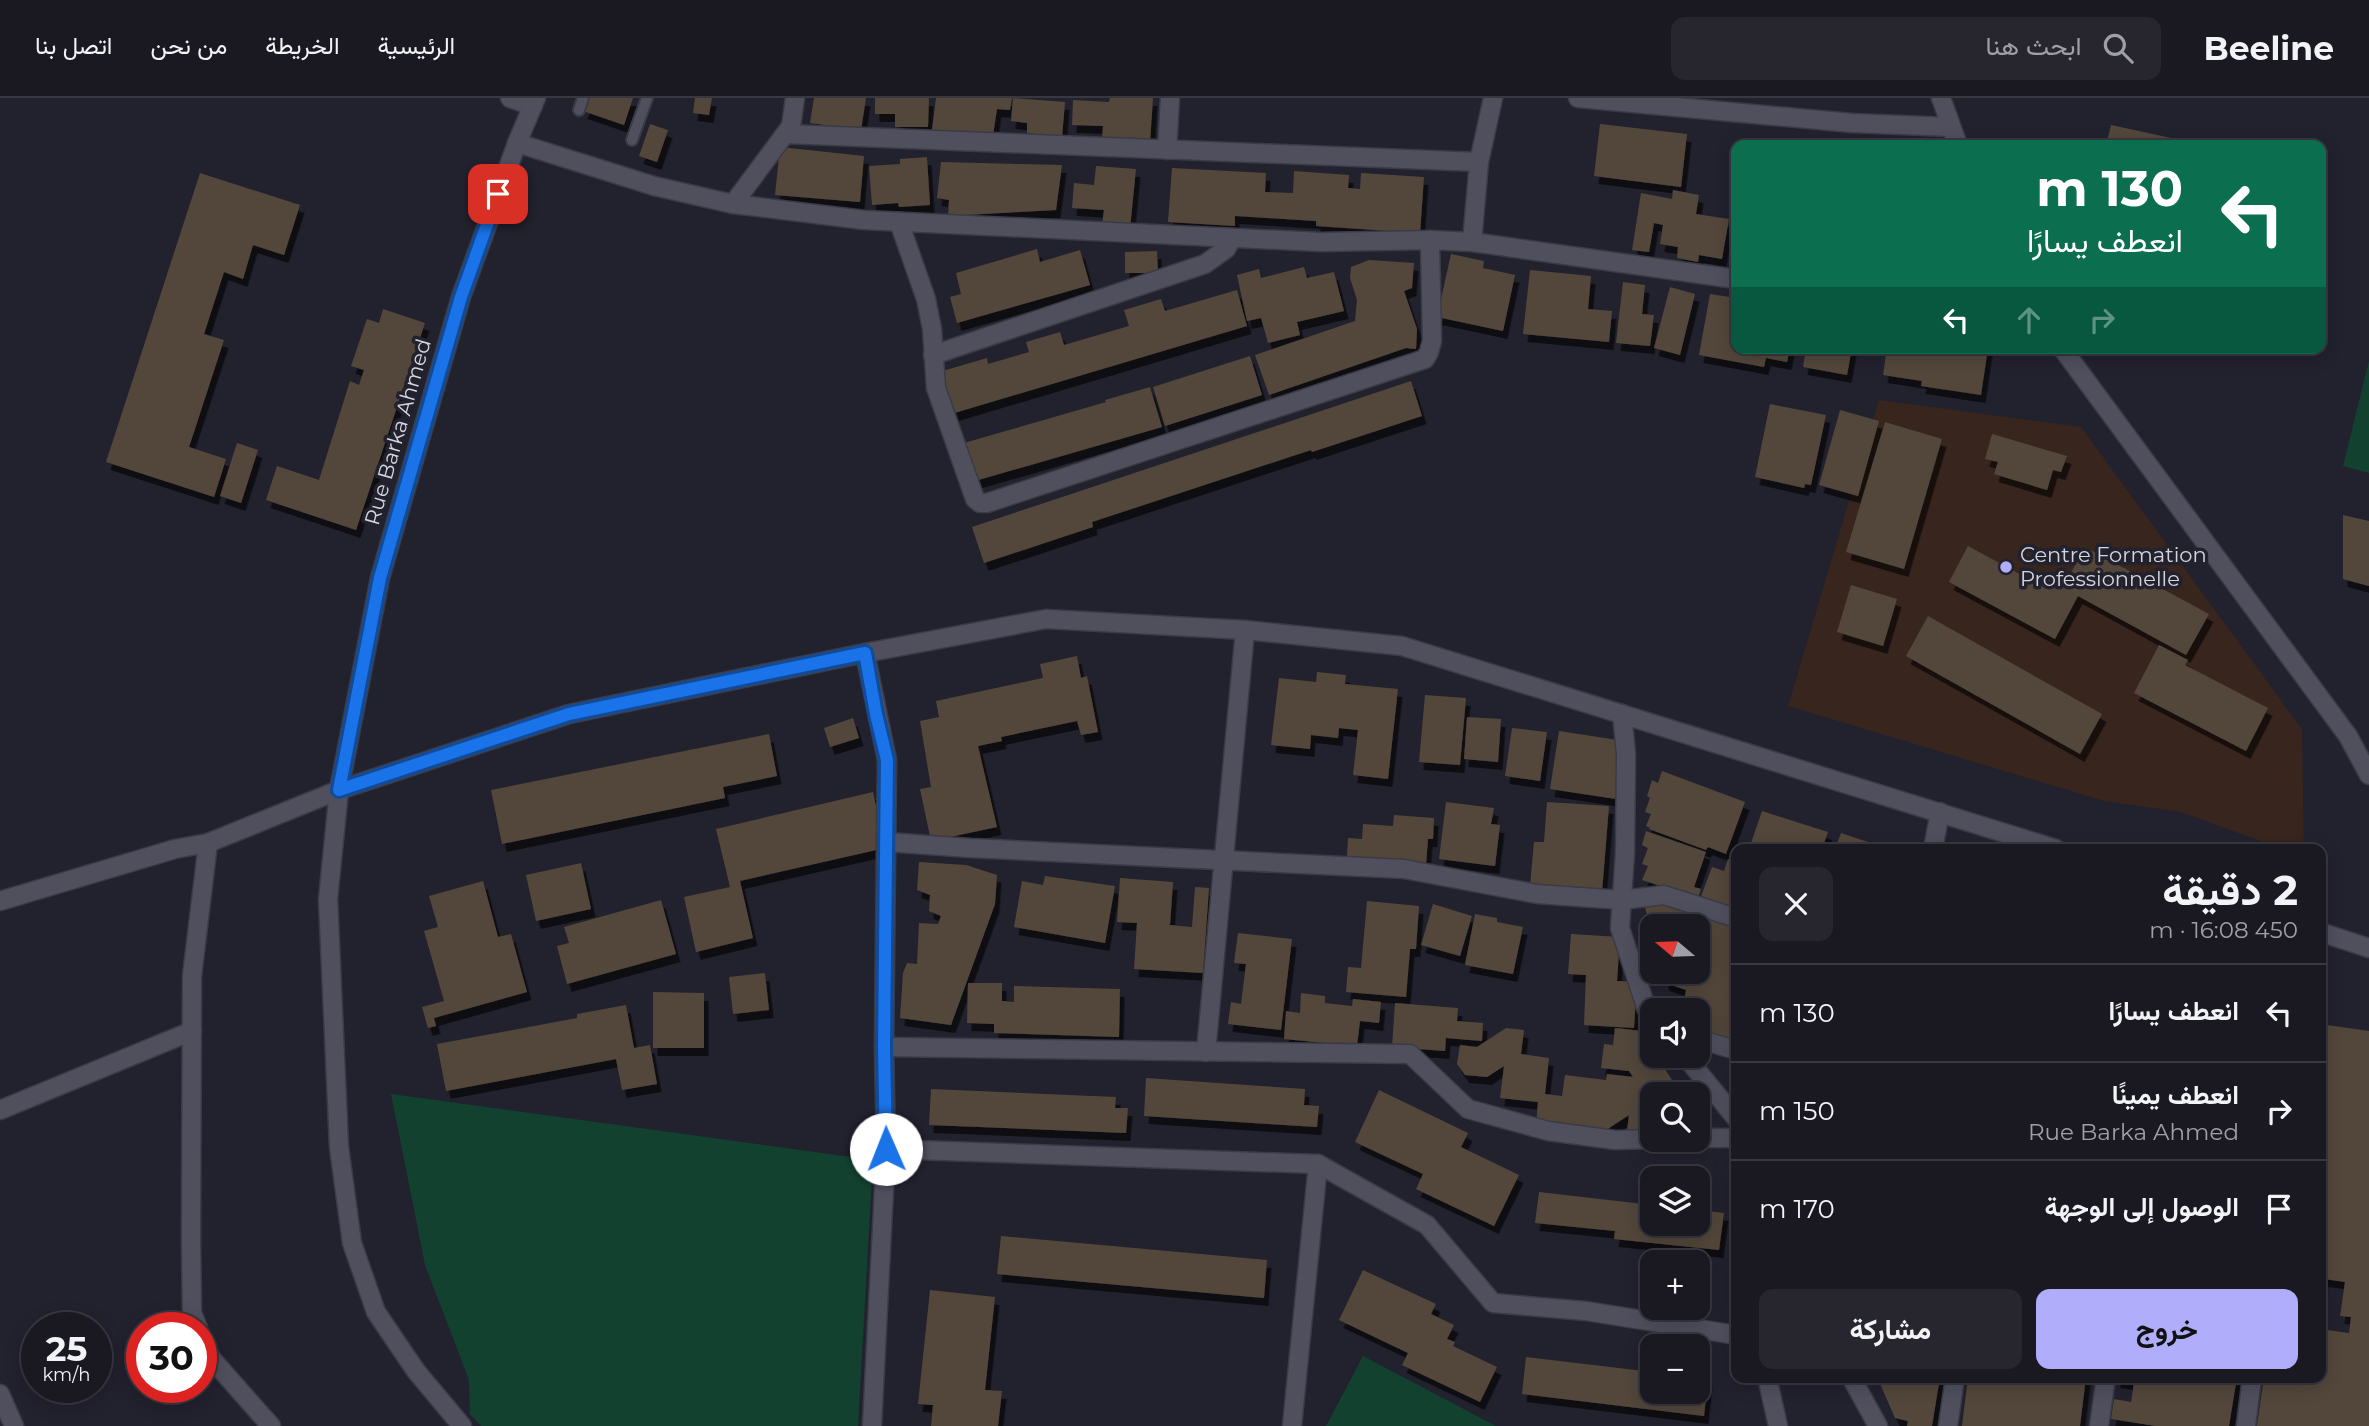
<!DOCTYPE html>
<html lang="ar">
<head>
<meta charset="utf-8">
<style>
	body { margin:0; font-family:Montserrat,Vazirmatn,sans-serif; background:#27262f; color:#f1f3f6; direction:rtl; height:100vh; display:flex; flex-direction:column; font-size:26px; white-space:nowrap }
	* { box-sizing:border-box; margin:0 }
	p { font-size:23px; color:#9fa0a5 }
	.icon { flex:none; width:38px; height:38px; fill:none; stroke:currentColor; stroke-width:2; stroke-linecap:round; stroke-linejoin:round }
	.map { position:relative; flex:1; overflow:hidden; direction:ltr }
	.panel { position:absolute; left:1731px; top:746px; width:595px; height:539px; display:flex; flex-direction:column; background:#1a1922; border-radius:14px; box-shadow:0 4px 18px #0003,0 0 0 2px #383840; direction:rtl }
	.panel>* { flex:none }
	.hud { position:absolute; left:1731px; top:42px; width:595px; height:214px; border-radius:14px; box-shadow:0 4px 18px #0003,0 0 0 2px #383840; direction:rtl; background:#0b6e4f; color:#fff; overflow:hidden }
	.needle { width:46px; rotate:289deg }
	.buttons { position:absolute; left:1640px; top:816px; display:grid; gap:14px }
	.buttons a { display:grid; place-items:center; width:70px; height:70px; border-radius:14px; background:#1a1922; box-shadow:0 4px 18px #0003,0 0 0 2px #383840; font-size:35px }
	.speed { position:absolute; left:21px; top:1214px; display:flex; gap:14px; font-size:35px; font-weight:700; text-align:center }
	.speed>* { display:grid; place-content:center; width:91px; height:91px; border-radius:50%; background:#1a1922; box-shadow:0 4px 18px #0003,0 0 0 2px #383840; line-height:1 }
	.speed small { font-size:18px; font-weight:400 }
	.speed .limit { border:10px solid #d22; background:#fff; color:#111 }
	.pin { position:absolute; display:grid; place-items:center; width:60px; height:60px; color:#fff; margin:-30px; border-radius:14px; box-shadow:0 4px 10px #0006 }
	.me { position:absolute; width:77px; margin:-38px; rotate:359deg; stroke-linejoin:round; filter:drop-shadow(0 0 5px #0008) }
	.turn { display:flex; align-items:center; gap:24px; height:147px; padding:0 28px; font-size:32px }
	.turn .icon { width:91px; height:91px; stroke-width:2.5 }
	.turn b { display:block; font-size:49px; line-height:60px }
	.lanes { display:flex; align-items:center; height:66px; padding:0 28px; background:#0003; justify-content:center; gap:35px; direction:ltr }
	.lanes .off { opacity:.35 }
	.round { display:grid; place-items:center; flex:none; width:74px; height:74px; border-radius:14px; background:#27262f }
	.head { display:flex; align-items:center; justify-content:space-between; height:119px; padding:0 28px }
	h1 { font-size:42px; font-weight:700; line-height:52px }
	.button { display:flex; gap:14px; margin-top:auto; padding:14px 28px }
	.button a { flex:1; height:80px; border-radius:14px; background:#b0aefa; color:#111; font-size:28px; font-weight:700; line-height:80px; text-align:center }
	.button a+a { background:#27262f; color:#f1f3f6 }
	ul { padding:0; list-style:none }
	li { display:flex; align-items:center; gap:21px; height:98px; padding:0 28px; border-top:2px solid #383840 }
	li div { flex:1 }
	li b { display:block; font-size:26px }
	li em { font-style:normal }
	header { display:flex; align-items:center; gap:42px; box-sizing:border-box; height:98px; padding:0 35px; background:#1a1922; border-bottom:2px solid #383840 }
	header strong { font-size:33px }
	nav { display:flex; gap:38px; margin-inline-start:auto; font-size:24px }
	.search { width:490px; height:63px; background:#27262f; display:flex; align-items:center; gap:18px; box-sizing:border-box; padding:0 24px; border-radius:14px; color:#9fa0a5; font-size:26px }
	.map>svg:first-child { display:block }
	.education { fill:#37251e }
	.green { fill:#12422f }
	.building { fill:#53473b; filter:url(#shadow) }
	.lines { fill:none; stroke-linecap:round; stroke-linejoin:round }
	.lane-casing { stroke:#3b3b46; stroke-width:14 }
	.street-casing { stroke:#3b3b46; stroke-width:21 }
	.lane { stroke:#504f5e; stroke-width:10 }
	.street { stroke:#504f5e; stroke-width:18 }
	.route-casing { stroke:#114b97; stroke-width:18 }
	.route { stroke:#1a73e8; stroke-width:12 }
	.poi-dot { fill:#b0aefa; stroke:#22212e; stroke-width:2.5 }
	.labels { text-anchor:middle; stroke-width:7; stroke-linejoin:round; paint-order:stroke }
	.street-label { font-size:21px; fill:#d5d5de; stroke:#22212e }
	.poi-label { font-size:21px; fill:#d5d5de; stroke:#22212e; text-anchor:start }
</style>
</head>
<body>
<header>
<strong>Beeline</strong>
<div class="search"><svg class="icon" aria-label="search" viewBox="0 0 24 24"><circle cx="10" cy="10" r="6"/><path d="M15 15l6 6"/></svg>ابحث هنا</div>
<nav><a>الرئيسية</a><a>الخريطة</a><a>من نحن</a><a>اتصل بنا</a></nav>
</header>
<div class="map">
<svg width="2369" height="1328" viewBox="0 0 2369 1328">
	<defs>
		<filter id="shadow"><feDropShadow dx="4.5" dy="8" stdDeviation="0" flood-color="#0009"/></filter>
	</defs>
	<rect width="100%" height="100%" fill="#22212e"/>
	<path class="education" d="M1879,302L2081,329L2302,631L2304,751H2282L2181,714L2104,703L1788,608Z"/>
	<g class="green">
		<path d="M2369,263V375L2343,368Z"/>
		<path d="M391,996L873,1062L858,1328H481L470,1316L469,1282L425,1167Z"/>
		<path d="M1363,1258L1496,1328H1326Z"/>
	</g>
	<g class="building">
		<path d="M588,0H633L624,27L583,13Z"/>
		<path d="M695,0H712L709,17L693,15Z"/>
		<path d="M814,0H866L861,32L810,25Z"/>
		<path d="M875,0H929L928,29H895V16H875Z"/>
		<path d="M936,0H1012L1010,12L997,11L993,37L932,32Z"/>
		<path d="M1013,0L1065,4L1062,39L1027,35V25L1011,23Z"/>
		<path d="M1110,0H1153L1150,44L1102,41L1103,28L1072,27L1073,2L1109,4Z"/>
		<path d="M650,26L668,32L657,64L639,58Z"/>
		<path d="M1600,26L1687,36L1681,89L1594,78Z"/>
		<path d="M2111,27L2199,46V47H2106Z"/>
		<path d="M2207,40L2226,45V47H2205Z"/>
		<path d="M780,49L864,58L860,104L775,97Z"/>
		<path d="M927,59L930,107L899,109L898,105L872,107L869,68L900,66V61Z"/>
		<path d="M941,64L1062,67L1056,112L948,118L949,102L937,100Z"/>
		<path d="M1096,68L1136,71L1130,130L1102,127L1104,112L1072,110L1074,85L1094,87Z"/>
		<path d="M1172,70L1266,75L1265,94L1293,95L1294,73L1349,77L1348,90L1360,91L1361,75L1424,79L1420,135L1316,128V123L1235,118V128L1168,124Z"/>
		<path d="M200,75L300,107L284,157L253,147L243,181L224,174L204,236L224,242L189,349L226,361L214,399L106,364Z"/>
		<path d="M1673,92L1699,97L1696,116L1729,121L1722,161L1699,157L1698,164L1677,160L1678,149L1660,146L1663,127L1654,125L1649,154L1632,152L1641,95L1672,101Z"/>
		<path d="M1037,151L1040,164L1080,152L1090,187L957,225L950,199L961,196L956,175Z"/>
		<path d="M1157,153L1158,175H1125V154Z"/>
		<path d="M1451,156L1484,163L1483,170L1515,177L1503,233L1437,219Z"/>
		<path d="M1369,162L1414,165L1412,190L1404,193L1417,231L1416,251L1406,250L1269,297L1255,257L1355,223L1357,202L1350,180L1351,169Z"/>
		<path d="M1304,169L1307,180L1334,174L1344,213L1297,224L1300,237L1268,245L1261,220L1247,223L1237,177L1259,171L1261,180Z"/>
		<path d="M1530,172L1591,178L1588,211L1612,213L1609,244L1523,236Z"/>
		<path d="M1623,184L1645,187L1642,216L1654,217L1650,248L1616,245Z"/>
		<path d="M1670,189L1695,196L1680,257L1654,250Z"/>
		<path d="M1237,192L1247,228L951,316L939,274L987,260L988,266L1029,254L1026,244L1060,234L1064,247L1129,228L1124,212L1161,201L1165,213Z"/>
		<path d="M1710,196L1736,200L1733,223H1736V250H1790L1787,264L1766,260L1764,269L1699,257Z"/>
		<path d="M383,211L425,225L356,432L266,402L277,368L319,382L350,283L359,287L364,272L351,268L367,221L379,225Z"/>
		<path d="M1806,250H1852L1847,277L1803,269Z"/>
		<path d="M1887,250H1988L1981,297L1921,288L1922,283L1883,277Z"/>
		<path d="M1250,258L1262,297L1165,328L1153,289Z"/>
		<path d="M1411,283L1422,318L1312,354L1311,352L1092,424L1093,429L984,465L972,429Z"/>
		<path d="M1150,289L1162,329L975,383L964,345L1106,304L1105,302Z"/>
		<path d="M1770,306L1826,317L1811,387L1805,386L1804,390L1755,379Z"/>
		<path d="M1840,312L1879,323L1858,398L1819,387Z"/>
		<path d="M1885,324L1942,341L1904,471L1846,454Z"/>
		<path d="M1992,336L2067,358L2061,374L2053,372L2047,392L1994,376L1998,364L1985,361Z"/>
		<path d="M237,345L258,352L241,405L220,398Z"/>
		<path d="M2343,417L2369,423V488L2343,481Z"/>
		<path d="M1968,448L2042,488L2049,475L2066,484L2085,449L2209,516L2186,557L2078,498L2055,541L1949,484Z"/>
		<path d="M1851,487L1897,501L1883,548L1837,534Z"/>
		<path d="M1928,518L2102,616L2080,656L1906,558Z"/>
		<path d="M2159,547L2188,562L2185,567L2268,610L2246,653L2134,595Z"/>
		<path d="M1077,558L1081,580L1087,578L1098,634L1081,637L1077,623L1001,639L1002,643L978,648L997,729L931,743L920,691L931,689L920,623L939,619L936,603L1043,580L1040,566Z"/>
		<path d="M1317,574L1346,577L1345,586L1398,591L1388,681L1353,677L1358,632L1339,630L1338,640L1311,637L1310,651L1271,647L1279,580L1316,584Z"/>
		<path d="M1425,597L1466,600L1460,667L1419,664Z"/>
		<path d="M1467,619L1501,621L1498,664L1464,661Z"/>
		<path d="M853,620L859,640L830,649L824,630Z"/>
		<path d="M1512,630L1547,634L1540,683L1505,678Z"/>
		<path d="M1559,633L1624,643L1616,701L1550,691Z"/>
		<path d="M769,636L777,678L723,689L725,700L502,746L491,692Z"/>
		<path d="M1662,673L1745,704L1726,756L1708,749L1706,752L1649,731L1650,730L1646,728L1651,716L1645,714L1650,700L1647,698L1652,682L1658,685Z"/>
		<path d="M873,694L885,750L740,783L753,840L696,854L684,799L730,789L716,731Z"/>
		<path d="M1446,704L1494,710L1491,726L1500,727L1495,768L1439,761Z"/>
		<path d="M1547,704L1609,708L1602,794L1530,788L1534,744H1544Z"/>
		<path d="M1762,713L1828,734L1822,751H1749Z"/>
		<path d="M1394,717L1434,720L1433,741H1428L1426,766L1347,759L1348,740L1362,741L1363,726L1393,728Z"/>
		<path d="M1646,733L1706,754L1694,789L1701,791L1698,800L1642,782L1648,768L1642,766L1648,750L1642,747Z"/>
		<path d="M1841,735L1886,750V751H1835Z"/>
		<path d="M1728,761L1736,764V814L1700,801L1712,769L1724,773Z"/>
		<path d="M919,764L966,767L997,777L995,806L951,927L900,920L903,875L907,865L917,866L919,825L938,826L941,818L929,813L930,797L917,792Z"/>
		<path d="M581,765L591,811L536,823L526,777Z"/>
		<path d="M1045,778L1115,788L1105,845L1014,829L1022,783L1043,787Z"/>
		<path d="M1120,780L1173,784L1170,827L1192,829L1195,789L1209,790L1203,875L1134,871L1137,825L1117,824Z"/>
		<path d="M483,783L498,839L511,836L527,894L434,920L436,928L428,930L422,909L444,903L424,833L438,829L429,798Z"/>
		<path d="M1656,801L1736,829V948L1698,937V909L1684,903L1686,892L1665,885L1662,873H1698V828H1652L1651,833L1644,805Z"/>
		<path d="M661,802L676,856L567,886L557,848L569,845L564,829Z"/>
		<path d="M1367,803L1419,808L1416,851H1410L1406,899L1346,894L1348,869L1361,870Z"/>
		<path d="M1433,806L1472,818L1460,858L1421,847Z"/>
		<path d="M1475,816L1497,820V824L1523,829L1513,876L1465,867Z"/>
		<path d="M1238,835L1292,841L1281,932L1228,926L1231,904L1241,906L1246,866L1234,865Z"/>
		<path d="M1571,836L1620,839L1617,883L1637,884L1634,930L1584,927L1586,877L1568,876Z"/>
		<path d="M765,875L769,912L733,916L729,879Z"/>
		<path d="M968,885H1002V903L1014,904V888L1120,891L1119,939L994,935V926L967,925Z"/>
		<path d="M653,894L704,895V950H653Z"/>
		<path d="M1301,895L1325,898V905L1352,908L1353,901L1381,904L1379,925L1360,923L1357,948L1284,941L1286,913L1300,915Z"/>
		<path d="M1395,905L1458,910L1457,923L1483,925L1482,943L1446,940L1445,953L1392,949Z"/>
		<path d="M626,907L634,950L650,947L657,986L622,992L616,961L446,993L437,946L577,920V916Z"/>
		<path d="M2320,926L2369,933V1328H2257L2264,1279H2320L2327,1232L2349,1235L2351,1219L2340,1218L2345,1184L2324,1181L2320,1196Z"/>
		<path d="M1506,930L1524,932L1521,956L1549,960L1545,996L1562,998L1565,977L1606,982L1607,976L1633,979L1629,973L1601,970L1604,946L1613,947L1615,930L1652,934V957H1656L1681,996H1652V1031L1646,1035L1627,1033L1629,1017L1600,1036L1536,1028L1538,1004L1500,1000L1504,968L1487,979L1465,977L1457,966L1460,947L1477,949Z"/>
		<path d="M1146,980L1305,991L1304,1007L1319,1008L1317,1029L1144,1018Z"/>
		<path d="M931,991L1116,999L1115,1010H1128L1126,1035L929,1027Z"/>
		<path d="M1379,992L1468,1035L1461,1049L1519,1077L1494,1128L1416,1091L1423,1076L1355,1044Z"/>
		<path d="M1539,1094L1652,1107V1125H1698V1112L1724,1115L1719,1152L1614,1141L1615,1133L1535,1125Z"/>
		<path d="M1001,1138L1267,1162L1264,1200L997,1176Z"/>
		<path d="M1363,1172L1436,1206L1431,1216L1454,1227L1447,1241L1455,1244L1453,1248L1497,1269L1480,1304L1402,1267L1408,1255L1339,1222Z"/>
		<path d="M930,1192L995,1199L985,1292L1002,1293L998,1328H931L933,1307L918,1306Z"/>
		<path d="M1526,1259L1652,1274V1293H1698V1280L1708,1281L1704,1318L1522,1296Z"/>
		<path d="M1877,1279H1940L1932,1328H1907L1908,1323L1895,1320Z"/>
		<path d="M1968,1279H2086L2080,1328H1962Z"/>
		<path d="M2116,1279H2237L2229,1328H2156L2111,1321L2114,1301L2131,1304L2134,1285L2116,1282Z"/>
	</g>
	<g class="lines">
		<g class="lane-casing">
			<g id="lane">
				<path d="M579,12L583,0"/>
				<path d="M632,42L647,0"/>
			</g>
		</g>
		<g class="street-casing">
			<g id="street">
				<path d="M510,0L533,8"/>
				<path d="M1578,0L1852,25L1950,29"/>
				<path d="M1941,0L1958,47"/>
				<path d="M786,36L1479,64"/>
				<path d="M517,45L654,88L733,106L864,122L1321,144L1430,142L1472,144L1736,181"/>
				<path d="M1167,52L1170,0"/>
				<path d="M733,106L791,28L795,0"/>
				<path d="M899,124L926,201L932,231L936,290L975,401L980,405H987L1425,261L1429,254L1432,243L1430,142"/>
				<path d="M1472,144L1479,64L1493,0"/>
				<path d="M2062,250L2348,638L2369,677"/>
				<path d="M933,257L1205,166L1226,151L1232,140"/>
				<path d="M865,555L887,662L884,949L886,1051L872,1328"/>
				<path d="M1622,616L1626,656L1625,754L1620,830L1647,912L1652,918"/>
				<path d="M886,744L970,750L1404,771L1537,796L1622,802L1664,797L1736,820"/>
				<path d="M1933,751L1940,714"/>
				<path d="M0,803L175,751L208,745L339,692L569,616L865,555L1046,521L1245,532L1402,548L2056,751"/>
				<path d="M2320,834L2369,850"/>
				<path d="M1698,941L1736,952"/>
				<path d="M884,949L1410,956L1468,1011L1548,1033L1615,1042L1655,1041"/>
				<path d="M1206,954L1245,532"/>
				<path d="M1684,957L1736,1020"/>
				<path d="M0,1012L192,933"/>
				<path d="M1698,1040H1736"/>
				<path d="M886,1051L1318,1066L1427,1127L1493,1205L1586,1213L1736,1237"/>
				<path d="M198,1230L192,1215L191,1141L192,878L208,745"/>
				<path d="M201,1238L210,1259L271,1328"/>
				<path d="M1767,1279L1778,1328"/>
				<path d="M1851,1279L1878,1328"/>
				<path d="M0,1296L14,1328"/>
				<path d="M462,1328L416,1273L376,1214L352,1145L339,1049L328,801L339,692L380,480L461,199L517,45L536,0"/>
				<path d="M1292,1328L1318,1066"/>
				<path d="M1948,1328L1955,1279"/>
				<path d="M2099,1328L2106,1279"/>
				<path d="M2246,1328L2252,1279"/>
			</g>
		</g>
		<use href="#lane" class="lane"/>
		<use href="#street" class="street"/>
	</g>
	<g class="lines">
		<g class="route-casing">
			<path id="route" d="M498,96L461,199L380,480L339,692L569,616L865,555L876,616L887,662L884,949L886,1051"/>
		</g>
		<use href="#route" class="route"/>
	</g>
	<circle class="poi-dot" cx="2006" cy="469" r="7"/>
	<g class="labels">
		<g class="street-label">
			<text transform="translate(398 334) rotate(-74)" y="7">Rue Barka Ahmed</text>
		</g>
		<g class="poi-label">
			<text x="2020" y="464">Centre Formation<tspan x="2020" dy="24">Professionnelle</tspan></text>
		</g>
	</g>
</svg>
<div class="buttons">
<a><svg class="needle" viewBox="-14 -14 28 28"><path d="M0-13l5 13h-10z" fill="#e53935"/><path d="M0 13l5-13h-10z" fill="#9fa0a5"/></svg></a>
<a><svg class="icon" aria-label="sound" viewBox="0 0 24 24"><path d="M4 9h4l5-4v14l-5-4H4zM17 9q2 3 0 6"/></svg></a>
<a><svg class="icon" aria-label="search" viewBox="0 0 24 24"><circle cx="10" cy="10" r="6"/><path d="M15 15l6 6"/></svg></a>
<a><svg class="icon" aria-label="layers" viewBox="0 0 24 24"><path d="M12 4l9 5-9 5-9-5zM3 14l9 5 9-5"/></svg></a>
<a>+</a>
<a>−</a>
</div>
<div class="speed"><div>25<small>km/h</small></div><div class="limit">30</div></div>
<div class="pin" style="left:498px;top:96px;background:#d93025"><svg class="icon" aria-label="arrive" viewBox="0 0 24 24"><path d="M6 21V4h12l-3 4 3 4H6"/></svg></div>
<svg class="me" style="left:886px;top:1051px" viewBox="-20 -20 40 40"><circle r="19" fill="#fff"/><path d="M0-13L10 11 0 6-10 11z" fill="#1a73e8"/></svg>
<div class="hud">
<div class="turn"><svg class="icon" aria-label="left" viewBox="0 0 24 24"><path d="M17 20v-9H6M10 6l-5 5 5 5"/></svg><div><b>130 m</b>انعطف يسارًا</div></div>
<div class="lanes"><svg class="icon" aria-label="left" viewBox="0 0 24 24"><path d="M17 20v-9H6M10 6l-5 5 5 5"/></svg><svg class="icon off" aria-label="ahead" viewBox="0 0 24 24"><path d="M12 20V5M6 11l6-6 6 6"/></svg><svg class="icon off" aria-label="right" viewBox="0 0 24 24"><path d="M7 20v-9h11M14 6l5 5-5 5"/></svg></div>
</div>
<section class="panel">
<div class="head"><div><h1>2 دقيقة</h1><p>450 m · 16:08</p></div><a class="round"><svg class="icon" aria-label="close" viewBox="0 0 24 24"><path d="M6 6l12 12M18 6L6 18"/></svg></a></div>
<ul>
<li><svg class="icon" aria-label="left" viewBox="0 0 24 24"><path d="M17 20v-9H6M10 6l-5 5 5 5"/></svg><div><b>انعطف يسارًا</b></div><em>130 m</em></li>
<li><svg class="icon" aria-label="right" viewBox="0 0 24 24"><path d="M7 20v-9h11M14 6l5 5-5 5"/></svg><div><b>انعطف يمينًا</b><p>Rue Barka Ahmed</p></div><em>150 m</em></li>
<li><svg class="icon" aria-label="arrive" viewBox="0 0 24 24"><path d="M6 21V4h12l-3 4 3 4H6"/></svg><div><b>الوصول إلى الوجهة</b></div><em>170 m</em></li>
</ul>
<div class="button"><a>خروج</a><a>مشاركة</a></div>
</section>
</div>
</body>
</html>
